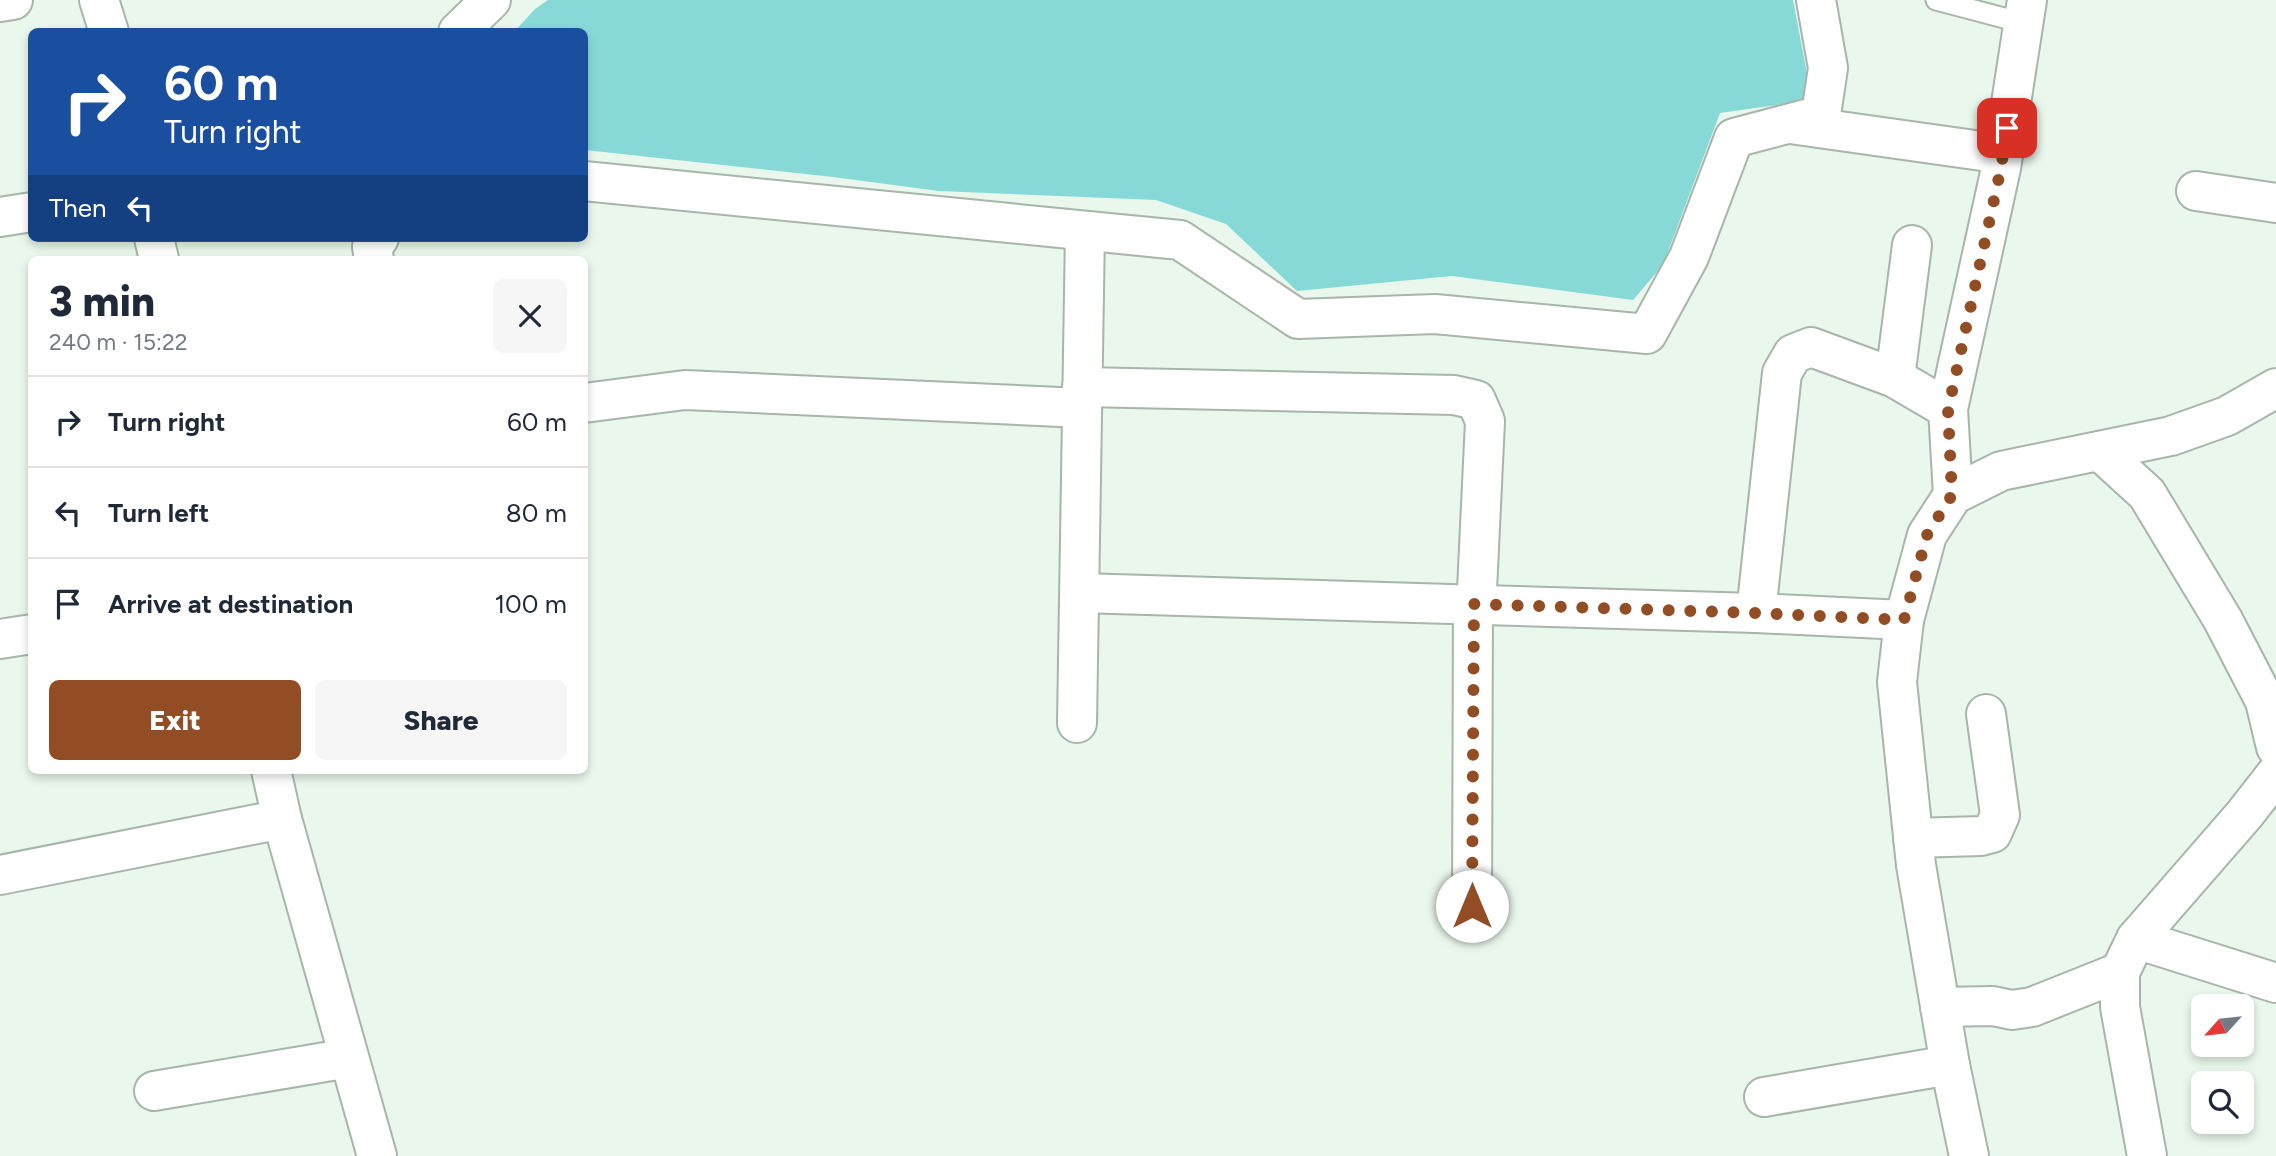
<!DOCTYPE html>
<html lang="en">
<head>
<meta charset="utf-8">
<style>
	body { margin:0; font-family:Figtree,sans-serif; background:#f6f6f7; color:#1f2937; height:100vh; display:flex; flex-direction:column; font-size:26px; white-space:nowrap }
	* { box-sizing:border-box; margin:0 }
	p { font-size:23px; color:#747a83 }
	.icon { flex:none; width:38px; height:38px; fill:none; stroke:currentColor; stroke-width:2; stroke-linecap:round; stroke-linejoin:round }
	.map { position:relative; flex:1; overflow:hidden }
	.panel { position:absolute; left:28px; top:256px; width:560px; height:518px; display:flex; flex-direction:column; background:#fff; border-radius:10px; box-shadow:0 4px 10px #0003 }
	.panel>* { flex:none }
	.hud { position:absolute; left:28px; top:28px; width:560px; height:214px; border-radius:10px; box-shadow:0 4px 10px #0003; background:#1a4fa0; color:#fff; overflow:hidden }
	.needle { width:46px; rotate:243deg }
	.fabs { position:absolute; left:2191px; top:994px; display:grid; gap:14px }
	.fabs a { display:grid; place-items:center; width:63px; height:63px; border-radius:10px; background:#fff; box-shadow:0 4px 10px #0003; font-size:35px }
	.pin { position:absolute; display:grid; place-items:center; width:60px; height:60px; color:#fff; margin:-30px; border-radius:14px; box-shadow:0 4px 10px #0006 }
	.me { position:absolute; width:77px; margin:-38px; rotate:0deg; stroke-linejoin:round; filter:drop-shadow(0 0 5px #0008) }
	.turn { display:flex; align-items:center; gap:24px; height:147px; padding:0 21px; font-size:32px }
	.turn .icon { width:91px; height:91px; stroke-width:2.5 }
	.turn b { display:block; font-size:49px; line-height:60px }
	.then { display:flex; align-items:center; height:66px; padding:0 21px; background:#0003; gap:14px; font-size:26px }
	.round { display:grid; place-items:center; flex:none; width:74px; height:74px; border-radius:10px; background:#f6f6f7 }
	.head { display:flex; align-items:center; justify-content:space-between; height:119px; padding:0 21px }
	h1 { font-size:42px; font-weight:800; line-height:52px }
	.cta { display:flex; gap:14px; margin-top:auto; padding:14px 21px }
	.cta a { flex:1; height:80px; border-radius:10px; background:#924d24; color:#fff; font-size:28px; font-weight:800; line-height:80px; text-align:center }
	.cta a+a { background:#f6f6f7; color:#1f2937 }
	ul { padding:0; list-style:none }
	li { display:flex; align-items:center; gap:21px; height:91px; padding:0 21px; border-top:2px solid #e0e1e3 }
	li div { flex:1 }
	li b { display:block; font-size:26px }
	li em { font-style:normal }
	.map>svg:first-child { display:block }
	.water { fill:#87d9d8 }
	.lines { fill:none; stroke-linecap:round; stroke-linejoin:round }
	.service-casing { stroke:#a7b5aa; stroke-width:23 }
	.minor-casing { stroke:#a7b5aa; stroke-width:42 }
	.tertiary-casing { stroke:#a7b5aa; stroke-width:42 }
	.service { stroke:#fff; stroke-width:19 }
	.minor { stroke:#fff; stroke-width:38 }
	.tertiary { stroke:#fff; stroke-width:38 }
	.route { stroke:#924d24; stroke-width:12; stroke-dasharray:0 21.6 }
</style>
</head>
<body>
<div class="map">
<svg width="2276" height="1156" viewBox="0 0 2276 1156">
	<rect width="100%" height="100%" fill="#e9f7ec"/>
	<path class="water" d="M548,0H1793L1812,100L1720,113L1663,265L1633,300L1452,276L1297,291L1226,224L1156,200L939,191L833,177L585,150L584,32H514L535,9Z"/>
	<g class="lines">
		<g class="service-casing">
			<path id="service" d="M1936,0L2023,23"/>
		</g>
		<g class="minor-casing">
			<g id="minor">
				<path d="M99,0L109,32"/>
				<path d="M0,2L13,0"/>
				<path d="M458,32L491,0"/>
				<path d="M1790,124L2003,154"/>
				<path d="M584,181L1180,240L1298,319L1435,314L1647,334L1689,257L1734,138L1821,115L1828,68L1816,0"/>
				<path d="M2196,191L2276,203"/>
				<path d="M0,217L32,212"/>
				<path d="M154,238L159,259"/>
				<path d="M374,259L372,247L379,238"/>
				<path d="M1895,378L1912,245"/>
				<path d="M1082,387L1454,395L1476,400L1485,421L1477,590L1473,605L1472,906"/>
				<path d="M584,403L685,390L1082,408"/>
				<path d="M2100,451L2147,494L2223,620L2265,701L2276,747"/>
				<path d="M1953,495L1948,409L2001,168L2027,0"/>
				<path d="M1080,593L1756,613L1904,620"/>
				<path d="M1756,613L1782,373L1793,354L1811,347L1895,378L1948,409"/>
				<path d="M0,639L32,634"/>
				<path d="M1077,723L1085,231"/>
				<path d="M271,770L282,819L377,1156"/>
				<path d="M1913,838L1981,836L1992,833L2000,815L1986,714"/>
				<path d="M0,875L282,819"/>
				<path d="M2136,939L2276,983"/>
				<path d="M1940,1007L1993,1006L2012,1010L2032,1007L2120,972"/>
				<path d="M154,1091L349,1058"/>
				<path d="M1764,1097L1950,1065"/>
				<path d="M2147,1156L2120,1007V972L2136,939L2244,815L2276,774"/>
			</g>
		</g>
		<g class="tertiary-casing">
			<path id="tertiary" d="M1969,1156L1950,1065L1916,865L1897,682L1904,620L1927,535L1953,495L2001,471L2171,436L2227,416L2276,388"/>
		</g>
		<use href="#service" class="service"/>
		<use href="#minor" class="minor"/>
		<use href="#tertiary" class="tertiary"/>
	</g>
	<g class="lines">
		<path class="route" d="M1472,906L1474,604L1756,613L1904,620L1927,535L1952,495L1948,410L2001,168L2007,128"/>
	</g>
</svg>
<div class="fabs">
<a><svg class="needle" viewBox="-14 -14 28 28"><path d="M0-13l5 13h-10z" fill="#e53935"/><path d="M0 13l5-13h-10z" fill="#747a83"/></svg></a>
<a><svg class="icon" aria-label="search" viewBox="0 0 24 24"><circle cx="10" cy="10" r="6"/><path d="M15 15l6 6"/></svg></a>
</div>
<div class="pin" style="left:2007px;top:128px;background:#d93025"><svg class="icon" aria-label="arrive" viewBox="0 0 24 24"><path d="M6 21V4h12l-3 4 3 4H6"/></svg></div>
<svg class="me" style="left:1472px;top:906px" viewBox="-20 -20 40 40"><circle r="19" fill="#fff"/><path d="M0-13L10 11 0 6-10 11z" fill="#924d24"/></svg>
<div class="hud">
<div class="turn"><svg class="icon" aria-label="right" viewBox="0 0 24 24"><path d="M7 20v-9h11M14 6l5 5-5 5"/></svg><div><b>60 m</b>Turn right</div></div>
<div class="then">Then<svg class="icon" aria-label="left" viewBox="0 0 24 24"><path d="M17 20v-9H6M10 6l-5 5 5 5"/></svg></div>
</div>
<section class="panel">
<div class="head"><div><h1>3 min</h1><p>240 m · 15:22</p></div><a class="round"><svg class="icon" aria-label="close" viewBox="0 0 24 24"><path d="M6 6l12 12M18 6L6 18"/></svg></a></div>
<ul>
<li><svg class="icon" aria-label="right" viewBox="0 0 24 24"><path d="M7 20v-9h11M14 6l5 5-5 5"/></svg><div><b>Turn right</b></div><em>60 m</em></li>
<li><svg class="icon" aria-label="left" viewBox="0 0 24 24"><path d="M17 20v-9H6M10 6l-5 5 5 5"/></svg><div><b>Turn left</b></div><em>80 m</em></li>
<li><svg class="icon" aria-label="arrive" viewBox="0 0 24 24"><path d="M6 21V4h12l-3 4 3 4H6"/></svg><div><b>Arrive at destination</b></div><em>100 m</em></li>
</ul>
<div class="cta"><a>Exit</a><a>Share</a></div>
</section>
</div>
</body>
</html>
